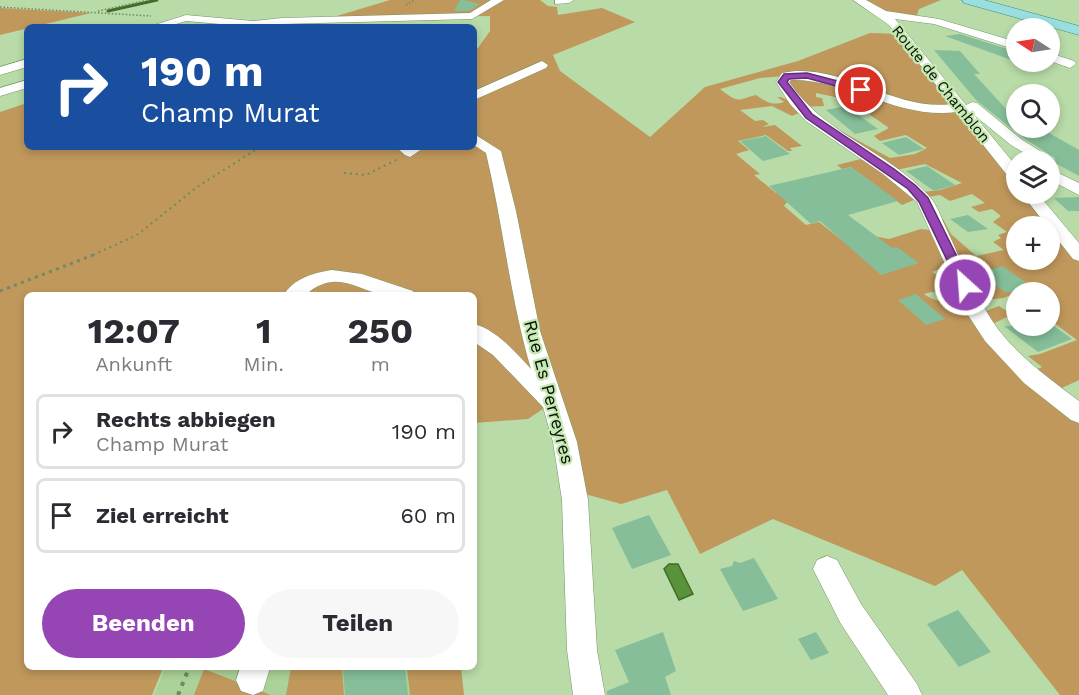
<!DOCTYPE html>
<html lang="de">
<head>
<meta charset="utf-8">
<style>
	body { margin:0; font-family:"Work Sans",sans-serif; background:#f7f7f7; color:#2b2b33; height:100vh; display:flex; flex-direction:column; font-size:22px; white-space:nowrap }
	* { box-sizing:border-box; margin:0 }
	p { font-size:20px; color:#7c7c81 }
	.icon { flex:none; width:33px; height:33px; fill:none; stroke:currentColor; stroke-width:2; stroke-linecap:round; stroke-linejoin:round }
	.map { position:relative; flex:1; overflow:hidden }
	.sheet { position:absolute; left:24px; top:292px; width:453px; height:378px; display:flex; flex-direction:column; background:#fff; border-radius:9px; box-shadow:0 3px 9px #0003 }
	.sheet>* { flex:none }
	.guide { position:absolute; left:24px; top:24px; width:453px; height:126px; border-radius:9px; box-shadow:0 3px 9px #0003; background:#1a4fa0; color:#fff; overflow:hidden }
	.needle { width:39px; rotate:282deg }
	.tools { position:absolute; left:1006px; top:18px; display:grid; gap:12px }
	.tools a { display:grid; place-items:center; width:54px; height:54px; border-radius:50%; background:#fff; box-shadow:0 3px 9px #0003; font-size:30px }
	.pin { position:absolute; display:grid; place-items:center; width:51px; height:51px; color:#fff; margin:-26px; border:3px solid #fff; border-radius:50%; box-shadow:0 2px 6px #0007 }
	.me { position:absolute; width:66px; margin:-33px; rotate:334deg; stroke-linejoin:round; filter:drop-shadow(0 0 4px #0008) }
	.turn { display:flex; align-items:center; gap:21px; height:126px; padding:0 18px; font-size:27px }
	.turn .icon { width:78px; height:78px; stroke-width:2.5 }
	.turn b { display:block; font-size:42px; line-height:51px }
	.eta { display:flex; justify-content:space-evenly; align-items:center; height:102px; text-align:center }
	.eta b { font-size:36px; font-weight:700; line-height:42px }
	.button { display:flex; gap:12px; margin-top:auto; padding:12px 18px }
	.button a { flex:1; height:69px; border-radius:36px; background:#9645b4; color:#fff; font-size:24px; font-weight:700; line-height:69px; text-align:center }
	.button a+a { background:#f7f7f7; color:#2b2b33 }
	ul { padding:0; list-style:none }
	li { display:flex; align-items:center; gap:18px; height:75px; margin:0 12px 9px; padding:0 6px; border:3px solid #e1e1e2; border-radius:9px }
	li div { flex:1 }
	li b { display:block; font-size:22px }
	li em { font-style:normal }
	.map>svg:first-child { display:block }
	.built { fill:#abd298 }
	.green { fill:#c0985c; fill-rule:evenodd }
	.water { fill:#5a913b; stroke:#416c2a; stroke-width:1.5 }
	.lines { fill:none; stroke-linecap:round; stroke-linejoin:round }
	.stream { stroke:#416c2a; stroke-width:3 }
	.building { fill:#85be99 }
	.minor-casing { stroke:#759665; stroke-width:1 }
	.major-casing { stroke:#3a8a85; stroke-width:1 }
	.path-far3 { stroke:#708964; stroke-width:1.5; stroke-dasharray:1.5 2; stroke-linecap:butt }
	.path-far2 { stroke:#708964; stroke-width:2; stroke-dasharray:2 4; stroke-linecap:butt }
	.path-far1 { stroke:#708964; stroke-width:3; stroke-dasharray:3 4.5; stroke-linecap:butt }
	.path { stroke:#708964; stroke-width:4; stroke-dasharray:4 6; stroke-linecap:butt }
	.minor { fill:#fff; fill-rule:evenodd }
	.major { fill:#99dfe0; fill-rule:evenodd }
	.route { fill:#9645b4; stroke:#622d75; stroke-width:1.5 }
	.labels { text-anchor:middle; stroke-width:4.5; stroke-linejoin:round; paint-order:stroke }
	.far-street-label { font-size:15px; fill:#081403; stroke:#c5e8b4 }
	.street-label { font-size:18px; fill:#081403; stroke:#c5e8b4 }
</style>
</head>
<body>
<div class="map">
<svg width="1079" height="695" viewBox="0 0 1079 695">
	<rect width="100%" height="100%" fill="#b8dba7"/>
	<path class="built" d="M165,668H461L464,695H154Z"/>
	<g class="green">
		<path d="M390,0H540L548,6L557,7L558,15L602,8L635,22L553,55L560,71L650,137L705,87L798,61L870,33L901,34L1017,177V194H1030L1079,255V380L1051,393L1079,414V695H1060L962,570L935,586L773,519L700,554L667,490L621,504L578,492L550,404L528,419L474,423V296H27V668H163L152,695H0V112L27,103V147H474V49L478,48L490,31V16L330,18ZM786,76L800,107L824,106L822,98L816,97V93L849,100L889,128L874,136L880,141L906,135L927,148L915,154L890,158L837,129L891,171L925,164L962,183L940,190L923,192L928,197L940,195L950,201L972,194L985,203L971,207L979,212L992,209L1001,216L993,222L1007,232L998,235L1001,238L993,242L1004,250L976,256L951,234L943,219L934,221L938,231L921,229L889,239L868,235L843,241L819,222L806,225L784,206L786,203L819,194L808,185L776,193L754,175L760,174L736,154L749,150L738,141L766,135L788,151H792L790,148L802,146L775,125L762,127L769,124L763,120L755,121L740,110L772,106L792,116L799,113C792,104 788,97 777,97L784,102C771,106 766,102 756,95C739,99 740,105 720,89L760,78ZM1017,226H1050V260H1017ZM980,263L985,269L977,273L994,286L984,290L968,278C955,281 943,280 932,272C948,264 963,268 980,263ZM931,292L959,295L972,301L1004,298L1017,292H1050V320L1077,340L1040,354L1028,356L1042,367L1035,370L986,327L1007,317L1017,323V302L1005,310L999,306L978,314L975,308C960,304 935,303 924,294Z"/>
		<path d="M858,0H941L919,9L916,18L883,14Z"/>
		<path d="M0,8L91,13L0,35Z"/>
		<path d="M861,159L877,167L916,199L902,205L851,167L842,169L837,165Z"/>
		<path d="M291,668H342L344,695H286Z"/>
		<path d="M407,668H461L464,695H410Z"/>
		<path d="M204,669L271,695H194Z"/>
	</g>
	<path class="water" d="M669,564H678L693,594L679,600L664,569Z"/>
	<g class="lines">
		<path class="stream" d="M108,11L157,0"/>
	</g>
	<g class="building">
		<path d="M460,0H464L480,4L469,11H454Z"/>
		<path d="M960,34L1017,52V62L945,36Z"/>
		<path d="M934,50L960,51L980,74H974L1006,109H1017V128H1023L1026,131L1042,129L1079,150V176L1055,163V158L1022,137L976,100Z"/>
		<path d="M846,106L878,129L855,134L826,110Z"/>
		<path d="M766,136L790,154L763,161L740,141Z"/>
		<path d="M906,137L924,149L899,155L882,143Z"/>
		<path d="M927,166L955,185L934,191L906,171Z"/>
		<path d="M851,167L898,201L848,215L892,248L897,247L919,263L881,275L820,221L811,224L769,186Z"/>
		<path d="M1079,197V211H1068L1054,198Z"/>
		<path d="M968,215L988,229L968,232L950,219Z"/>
		<path d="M1002,266L1018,277L1040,292H1005L979,273Z"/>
		<path d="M916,294L945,319L926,325L898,300Z"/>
		<path d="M1004,326H1054L1072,339L1038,352Z"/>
		<path d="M649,515L671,555L632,569L612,528Z"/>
		<path d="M754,558L778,599L743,611L720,569L732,566L734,561L740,563Z"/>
		<path d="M958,610L991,652L959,667L927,624Z"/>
		<path d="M663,632L676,671L665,677L671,695H607V691L629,682L615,650Z"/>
		<path d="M816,632L829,653L811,660L798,639Z"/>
		<path d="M343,668H405L408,695H345Z"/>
	</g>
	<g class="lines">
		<g class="minor-casing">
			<g id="minor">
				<path d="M491,0H504L472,19L282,24L229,27L231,25L186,21L166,27H148L186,15L253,21L282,18L470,13Z"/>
				<path d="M555,0H574L569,3L555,4Z"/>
				<path d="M853,0H866L886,11L939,19L1017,42V50L934,24L895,19L966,105L972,102L977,103L1021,139L1054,160L1050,164V160H1036L1011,145L974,115L1017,167V182L1011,180L957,112C899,120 848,79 791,80L789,82C826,136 887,150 929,196C937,204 941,218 946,228C959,256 971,287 988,314C1009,350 1046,376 1079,401V423L1071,420L1024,383L985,341L968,315L917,202L883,174L806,121L790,104L776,82L782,73C838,60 895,112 951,104L889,25Z"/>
				<path d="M1050,53L1074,61L1076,64L1070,68L1050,61Z"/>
				<path d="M27,59V67L0,75V67Z"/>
				<path d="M542,61L548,65L546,68L474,100V91Z"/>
				<path d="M27,80V88L0,96V88Z"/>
				<path d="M474,134L501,151L516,211L540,331L577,442L588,500L597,650L605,695H573L567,650L562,500L553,442L543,407L493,355L474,342V324C497,330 515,352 531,369C510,298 503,224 486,153L474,145Z"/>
				<path d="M396,147H425L410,157L405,155Z"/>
				<path d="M1050,169L1079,183V195L1050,180Z"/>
				<path d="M1022,194H1038L1079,243V261L1073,259L1050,230V226H1047Z"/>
				<path d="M332,270L362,274L413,291L415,296C406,296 396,297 387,296C356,290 336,267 304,296H283C294,278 313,273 332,270Z"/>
				<path d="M827,556L837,560L861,604L917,684L922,695H888L841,624L813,569L817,560Z"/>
				<path d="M240,668H270L263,691L253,695L241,691L236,680Z"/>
			</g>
		</g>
		<g class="major-casing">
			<path id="major" d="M962,0H984L1079,26V35L964,3Z"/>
		</g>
		<g class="path-far3">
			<path d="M406,5L414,0"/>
			<path d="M0,7L151,16"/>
			<path d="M98,11L148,0"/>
		</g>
		<g class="path-far2">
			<path d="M344,173L366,175L398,159"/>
			<path d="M93,255L137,235L197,187L260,147"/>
		</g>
		<path class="path-far1" d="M0,291L96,254"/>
		<path class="path" d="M178,695L189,668"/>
		<use href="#minor" class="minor"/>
		<use href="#major" class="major"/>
	</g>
	<path class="route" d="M807,73L864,88L866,90L861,93L807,78L789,79L787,82L812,114L894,169L915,185L928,198L971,285L969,287H961L959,285L919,202L908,189L806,118L778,82L784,74Z"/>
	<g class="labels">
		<g class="far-street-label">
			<text transform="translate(941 84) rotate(51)" y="5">Route de Chamblon</text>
		</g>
		<g class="street-label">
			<text transform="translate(549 392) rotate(75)" y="6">Rue Es Perreyres</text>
		</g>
	</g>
</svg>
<div class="tools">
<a><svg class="needle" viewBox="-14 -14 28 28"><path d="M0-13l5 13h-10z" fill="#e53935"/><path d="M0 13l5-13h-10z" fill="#7c7c81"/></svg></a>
<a><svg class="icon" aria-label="search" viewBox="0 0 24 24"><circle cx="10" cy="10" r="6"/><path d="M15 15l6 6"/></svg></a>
<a><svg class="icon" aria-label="layers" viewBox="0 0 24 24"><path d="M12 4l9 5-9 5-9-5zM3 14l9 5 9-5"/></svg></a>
<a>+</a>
<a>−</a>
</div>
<div class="pin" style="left:861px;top:90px;background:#d93025"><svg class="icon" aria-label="arrive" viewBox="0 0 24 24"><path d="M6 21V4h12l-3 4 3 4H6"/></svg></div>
<svg class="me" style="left:965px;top:285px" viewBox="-20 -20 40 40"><circle r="17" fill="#9645b4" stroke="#fff" stroke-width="3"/><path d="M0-11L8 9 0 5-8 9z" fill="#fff"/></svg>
<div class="guide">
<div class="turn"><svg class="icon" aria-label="right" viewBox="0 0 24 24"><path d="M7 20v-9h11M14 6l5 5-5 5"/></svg><div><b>190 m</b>Champ Murat</div></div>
</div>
<section class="sheet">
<div class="eta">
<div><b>12:07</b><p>Ankunft</p></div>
<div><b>1</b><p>Min.</p></div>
<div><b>250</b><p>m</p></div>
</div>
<ul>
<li><svg class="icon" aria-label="right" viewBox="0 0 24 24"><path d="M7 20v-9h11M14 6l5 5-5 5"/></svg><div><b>Rechts abbiegen</b><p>Champ Murat</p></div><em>190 m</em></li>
<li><svg class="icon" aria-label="arrive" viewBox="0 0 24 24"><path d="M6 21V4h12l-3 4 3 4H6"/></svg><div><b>Ziel erreicht</b></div><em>60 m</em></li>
</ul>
<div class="button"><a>Beenden</a><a>Teilen</a></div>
</section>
</div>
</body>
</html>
